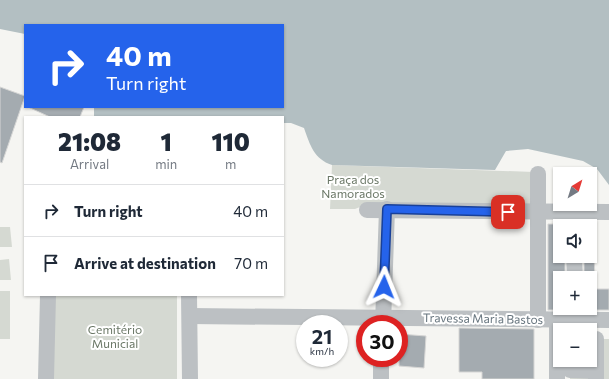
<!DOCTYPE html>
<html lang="en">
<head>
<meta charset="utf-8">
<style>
	body { margin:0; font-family:Commissioner,sans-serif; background:#f6f6f7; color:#1f2937; height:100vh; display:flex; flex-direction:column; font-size:15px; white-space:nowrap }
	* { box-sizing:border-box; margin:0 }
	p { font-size:13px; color:#747a83 }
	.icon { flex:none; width:22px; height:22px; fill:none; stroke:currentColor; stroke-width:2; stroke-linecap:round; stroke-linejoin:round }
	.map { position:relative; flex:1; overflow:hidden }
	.sheet { position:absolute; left:24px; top:116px; width:260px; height:180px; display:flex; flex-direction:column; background:#fff; border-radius:0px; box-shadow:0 1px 3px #0004 }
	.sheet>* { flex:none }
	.banner { position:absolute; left:24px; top:24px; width:260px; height:84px; border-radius:0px; box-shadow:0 1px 3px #0004; background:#2563eb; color:#fff; overflow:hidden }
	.needle { width:26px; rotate:38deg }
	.controls { position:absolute; left:553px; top:167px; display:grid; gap:8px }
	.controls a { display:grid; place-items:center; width:44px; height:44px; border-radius:0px; background:#fff; box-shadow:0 1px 3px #0004; font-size:20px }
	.speed { position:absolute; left:296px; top:315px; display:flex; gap:8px; font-size:20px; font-weight:700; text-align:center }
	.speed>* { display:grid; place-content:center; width:52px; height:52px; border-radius:50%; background:#fff; box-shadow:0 1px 3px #0004; line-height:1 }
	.speed small { font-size:10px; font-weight:400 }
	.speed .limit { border:6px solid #d22; background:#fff; color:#111 }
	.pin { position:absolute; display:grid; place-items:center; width:34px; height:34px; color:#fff; margin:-17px; border-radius:8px; box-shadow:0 2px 6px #0006 }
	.me { position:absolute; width:44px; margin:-22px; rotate:2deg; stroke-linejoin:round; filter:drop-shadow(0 0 3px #0008) }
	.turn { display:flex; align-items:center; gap:14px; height:84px; padding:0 16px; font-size:18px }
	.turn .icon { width:52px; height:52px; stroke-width:2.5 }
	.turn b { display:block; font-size:28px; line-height:34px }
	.eta { display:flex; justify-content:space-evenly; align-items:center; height:68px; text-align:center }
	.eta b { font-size:24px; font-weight:800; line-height:28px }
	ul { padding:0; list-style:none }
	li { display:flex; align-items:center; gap:12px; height:52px; padding:0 16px; border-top:1px solid #e0e1e3 }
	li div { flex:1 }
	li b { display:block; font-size:15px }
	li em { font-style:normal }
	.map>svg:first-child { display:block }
	.green { fill:#d5d9d2 }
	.water { fill:#b3bfc2 }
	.building { fill:#a4abb0; stroke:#d6d6d5 }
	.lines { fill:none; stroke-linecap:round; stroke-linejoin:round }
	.minor { stroke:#bcc0c3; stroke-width:16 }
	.route-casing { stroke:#184099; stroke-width:10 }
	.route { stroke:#2563eb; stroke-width:7 }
	.labels { text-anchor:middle; stroke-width:4; stroke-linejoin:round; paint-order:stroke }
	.park-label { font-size:12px; fill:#6a7766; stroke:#fff }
	.street-label { font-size:12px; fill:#68767f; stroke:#fff }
</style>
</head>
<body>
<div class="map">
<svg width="609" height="379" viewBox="0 0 609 379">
	<rect width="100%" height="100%" fill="#f5f5f2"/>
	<g class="green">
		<path d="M332,165L534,172L532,205H365L355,209H330Z"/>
		<path d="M0,227H10L12,247H0Z"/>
		<path d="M9,259L11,280H0V260Z"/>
		<rect x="0" y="291" width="10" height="48"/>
		<rect x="53" y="295" width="124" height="84"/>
		<path d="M590,339H609V379H570V360H590Z"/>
	</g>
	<path class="water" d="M0,0H609V185L597,169L583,161L528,149L506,151L495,170L332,165C314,159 310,145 304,128L291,123H283V117H94V107H283V25H25V34L0,29Z"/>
	<g class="building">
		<path d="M0,87L25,96L2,163L0,162Z"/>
		<path d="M28,107H84L80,117H50Z"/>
		<path d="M548,224H560V256H565V278H560V310H548Z"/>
		<path d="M584,256H594L595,278H584Z"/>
		<rect x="590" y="289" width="19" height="21"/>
		<path d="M459,328L534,329V379H482V372H459Z"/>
		<path d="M399,334L426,336L424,368L399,366Z"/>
	</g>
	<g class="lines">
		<g class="minor">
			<path d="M538,174V320"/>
			<path d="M367,210L609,212"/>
			<path d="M574,256L575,278"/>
			<path d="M189,295L190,379"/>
			<path d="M190,316L609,320"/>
			<path d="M557,320V379"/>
			<path d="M383,324L387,209"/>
			<path d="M570,370L596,371"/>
			<path d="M46,379L48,295"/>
			<path d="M381,379V358"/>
			<path d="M596,379V339"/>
		</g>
	</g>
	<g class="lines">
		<g class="route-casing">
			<path id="route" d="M384,287L387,209L508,212"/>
		</g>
		<use href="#route" class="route"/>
	</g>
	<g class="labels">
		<g class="park-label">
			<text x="353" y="184">Praça dos<tspan x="353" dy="14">Namorados</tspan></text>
			<text x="115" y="334">Cemitério<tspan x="115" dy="14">Municial</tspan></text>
		</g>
		<g class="street-label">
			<text transform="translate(483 319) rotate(1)" y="4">Travessa Maria Bastos</text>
		</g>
	</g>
</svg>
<div class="controls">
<a><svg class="needle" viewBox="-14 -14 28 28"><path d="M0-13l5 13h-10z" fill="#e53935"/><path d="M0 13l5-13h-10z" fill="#747a83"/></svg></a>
<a><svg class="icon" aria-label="sound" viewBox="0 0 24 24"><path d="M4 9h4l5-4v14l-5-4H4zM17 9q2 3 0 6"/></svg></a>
<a>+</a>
<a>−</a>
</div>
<div class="speed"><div>21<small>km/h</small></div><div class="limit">30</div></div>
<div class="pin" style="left:508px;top:212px;background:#d93025"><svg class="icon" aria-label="arrive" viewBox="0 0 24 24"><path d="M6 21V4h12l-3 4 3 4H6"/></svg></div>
<svg class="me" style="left:384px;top:287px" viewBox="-20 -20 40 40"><path d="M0-17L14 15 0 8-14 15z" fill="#2563eb" stroke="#fff" stroke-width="4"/></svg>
<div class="banner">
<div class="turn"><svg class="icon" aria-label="right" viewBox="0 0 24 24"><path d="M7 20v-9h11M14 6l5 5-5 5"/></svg><div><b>40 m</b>Turn right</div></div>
</div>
<section class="sheet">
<div class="eta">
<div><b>21:08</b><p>Arrival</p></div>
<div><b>1</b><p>min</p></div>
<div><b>110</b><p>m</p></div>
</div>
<ul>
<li><svg class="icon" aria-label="right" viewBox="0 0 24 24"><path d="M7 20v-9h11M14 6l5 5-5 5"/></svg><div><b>Turn right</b></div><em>40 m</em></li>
<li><svg class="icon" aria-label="arrive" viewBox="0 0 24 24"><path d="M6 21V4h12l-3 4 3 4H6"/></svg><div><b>Arrive at destination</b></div><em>70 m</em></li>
</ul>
</section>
</div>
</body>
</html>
